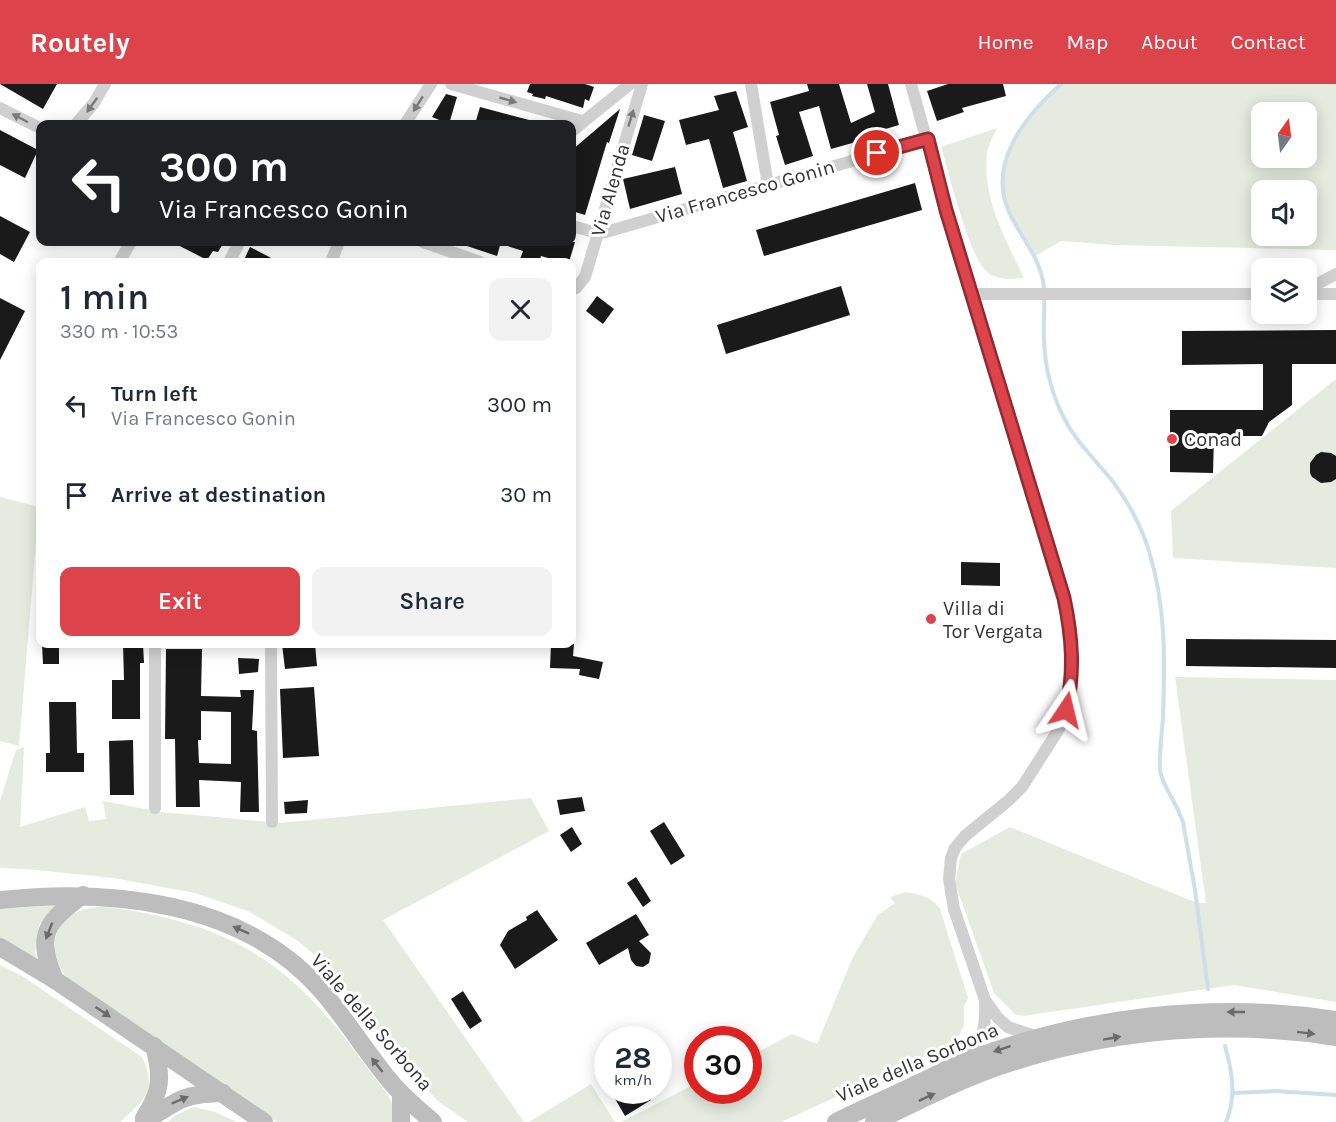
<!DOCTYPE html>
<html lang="en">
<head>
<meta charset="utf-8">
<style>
	body { margin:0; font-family:Karla,sans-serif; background:#f2f2f3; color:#1f2937; height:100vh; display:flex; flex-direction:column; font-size:22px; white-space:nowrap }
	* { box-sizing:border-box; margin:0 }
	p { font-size:20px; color:#747a83 }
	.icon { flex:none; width:33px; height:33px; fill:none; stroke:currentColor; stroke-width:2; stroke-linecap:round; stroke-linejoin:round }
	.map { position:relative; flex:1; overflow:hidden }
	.details { position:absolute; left:36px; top:174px; width:540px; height:390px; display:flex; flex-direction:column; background:#fff; border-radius:12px; box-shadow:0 3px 15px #0003 }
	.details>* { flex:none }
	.banner { position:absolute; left:36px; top:36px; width:540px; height:126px; border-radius:12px; box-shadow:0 3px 15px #0003; background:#202124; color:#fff; overflow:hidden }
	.needle { width:39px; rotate:14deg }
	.controls { position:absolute; left:1251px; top:18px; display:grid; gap:12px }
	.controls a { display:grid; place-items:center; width:66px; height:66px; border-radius:12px; background:#fff; box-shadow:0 3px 15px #0003; font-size:30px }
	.speed { position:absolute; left:594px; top:942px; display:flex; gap:12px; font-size:30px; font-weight:700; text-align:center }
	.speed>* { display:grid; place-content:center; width:78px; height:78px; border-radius:50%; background:#fff; box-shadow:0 3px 15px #0003; line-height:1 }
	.speed small { font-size:15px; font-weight:400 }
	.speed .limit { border:9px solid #d22; background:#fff; color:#111 }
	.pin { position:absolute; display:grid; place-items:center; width:51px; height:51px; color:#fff; margin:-26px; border:3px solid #fff; border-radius:50%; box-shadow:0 2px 6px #0007 }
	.me { position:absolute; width:66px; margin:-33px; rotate:10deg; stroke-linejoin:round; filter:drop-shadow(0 0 4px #0008) }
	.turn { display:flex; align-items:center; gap:21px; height:126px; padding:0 24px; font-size:27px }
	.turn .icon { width:78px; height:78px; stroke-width:2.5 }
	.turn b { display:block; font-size:42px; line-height:51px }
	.round { display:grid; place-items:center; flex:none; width:63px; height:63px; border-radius:12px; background:#f2f2f3 }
	.overview { display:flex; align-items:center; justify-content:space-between; height:102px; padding:0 24px }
	h1 { font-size:36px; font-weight:600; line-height:45px }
	.action { display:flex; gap:12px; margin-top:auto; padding:12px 24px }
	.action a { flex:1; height:69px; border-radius:12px; background:#dc434b; color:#fff; font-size:24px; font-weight:600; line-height:69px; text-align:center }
	.action a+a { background:#f2f2f3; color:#1f2937 }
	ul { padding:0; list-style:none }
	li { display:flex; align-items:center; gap:18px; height:90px; padding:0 24px }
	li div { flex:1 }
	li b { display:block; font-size:22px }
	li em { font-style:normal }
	header { display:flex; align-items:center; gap:36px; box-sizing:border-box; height:84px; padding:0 30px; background:#dc434b; color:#fff }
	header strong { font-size:28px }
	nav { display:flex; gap:33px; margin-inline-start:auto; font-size:21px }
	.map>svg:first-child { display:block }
	.green { fill:#e5ebdf; fill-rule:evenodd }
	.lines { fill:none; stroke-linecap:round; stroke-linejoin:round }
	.stream { stroke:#cddfea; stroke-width:4 }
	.building { fill:#1a1a1a; fill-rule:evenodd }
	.street { stroke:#d0d0d0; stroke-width:12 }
	.secondary { stroke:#bdbdbd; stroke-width:18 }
	.oneway { fill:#7a7a7a }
	.oneway2 { fill:#6a6a6a }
	.route-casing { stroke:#8f2c31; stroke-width:15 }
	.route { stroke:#dc434b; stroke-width:10 }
	.poi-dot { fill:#dc434b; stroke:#fff; stroke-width:2 }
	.labels { text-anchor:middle; stroke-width:6; stroke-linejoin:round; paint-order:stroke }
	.street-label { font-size:20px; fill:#333; stroke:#fff }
	.poi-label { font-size:20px; fill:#333; stroke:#fff; text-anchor:start }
</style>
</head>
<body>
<header>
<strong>Routely</strong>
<nav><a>Home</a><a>Map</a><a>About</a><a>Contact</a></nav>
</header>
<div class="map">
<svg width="1336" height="1038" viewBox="0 0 1336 1038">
	<rect width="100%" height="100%" fill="#fff"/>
	<g class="green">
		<path d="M1061,0H1336V166L1114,161L1061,157L1035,172C1026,154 1012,138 1005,119C989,74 1030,28 1061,0ZM1262,28H1306V74H1262ZM1262,106H1306V152H1262Z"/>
		<path d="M997,44C993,52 988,61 987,70C982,115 1006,155 1024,194C1010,195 996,197 985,186C968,168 949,89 941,63Z"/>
		<path d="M1336,295V484L1173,474L1171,427Z"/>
		<path d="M0,413L39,423L19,662L0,657Z"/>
		<path d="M1175,593L1336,596V918L1234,901L1023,932L1015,930L994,909L955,799L961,770L1010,743L1197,819H1206Z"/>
		<path d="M24,663L20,743L85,723L89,737L106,735L103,717L161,728L280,739L531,714L549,747L383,836L524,1038H468L438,1017L399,977L362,924L316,872L298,857L248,827L195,809L113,794L27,785L0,784V717L16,666Z"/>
		<path d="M906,808C921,811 931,812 940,825L968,914L964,922V942L954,959L781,1038H621L697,999L698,1006H748L749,973L792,950L817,960L853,873L877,832L895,819L890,813Z"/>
		<path d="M56,821L39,841L35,869L38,877L0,855V825Z"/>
		<path d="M106,823C200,835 267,861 329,935C350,959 368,986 388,1011L392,1020L393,1038H277L66,893C40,855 62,821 106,823Z"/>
		<path d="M0,881L22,892L142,973C158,1006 144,1016 120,1038H0Z"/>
		<path d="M591,1000L615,1038H529Z"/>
		<path d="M194,1023L215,1028L237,1038H168L174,1032Z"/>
	</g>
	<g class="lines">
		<g class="stream">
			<path d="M1061,0C1024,33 985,82 1011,132C1022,154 1038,172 1043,197C1046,216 1043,236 1044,256C1045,282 1052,311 1064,334C1077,360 1097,377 1114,399C1129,419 1141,442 1149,467C1166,523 1165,574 1163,633C1162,650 1159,669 1160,687L1163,697L1178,726L1183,738L1195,806L1208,905"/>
			<path d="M1225,962C1232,987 1237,1012 1226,1038"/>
			<path d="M1233,1009L1275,1007L1336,1011"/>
		</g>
	</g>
	<g class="building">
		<path d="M0,0H57L43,25Z"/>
		<path d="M530,0H585L594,3L589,17L585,15L583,24L546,12L545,15L532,12L533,10L527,8Z"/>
		<path d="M807,0H839L851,39L875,28L867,0H888L899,41L855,54L856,58L831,65L819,22L799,28L813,72L785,81L776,52L779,51L770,18L809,7Z"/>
		<path d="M948,0H1003L1006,12L962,24L964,28L937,37L927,7Z"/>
		<path d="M736,7L748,43L733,48L747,97L723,104L709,55L686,61L679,36L719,26L714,12Z"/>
		<path d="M446,10L457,13L449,40L432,33Z"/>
		<path d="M480,23L533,37L532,40H475Z"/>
		<path d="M620,25L609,59L607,58L585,131L572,127V66Z"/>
		<path d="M644,31L665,37L652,77L632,71Z"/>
		<path d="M0,46L38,66L25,94L0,81Z"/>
		<path d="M675,83L682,110L630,125L623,95Z"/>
		<path d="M915,99L922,126L764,172L756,146Z"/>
		<path d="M0,132L30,148L14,178L0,170Z"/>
		<path d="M172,158H224L218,168L213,167L207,176Z"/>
		<path d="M458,158H501L497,172L458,159Z"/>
		<path d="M502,158H575L569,178H562L541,172L539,178H519L523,167L501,160Z"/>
		<path d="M250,163L279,178H243Z"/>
		<path d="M841,202L850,231L726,270L717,241Z"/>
		<path d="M597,212L614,225L603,240L586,227Z"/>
		<path d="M0,214L25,227L0,276Z"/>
		<path d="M1336,246V280H1292V321L1269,338L1262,352H1214L1213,389L1170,388V326H1263V280L1182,281V247Z"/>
		<path d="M1321,368L1331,369L1336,372V395L1331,398L1321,399L1312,393L1310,389V379L1316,371Z"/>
		<path d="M961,478L1000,479V502L961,501Z"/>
		<path d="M1186,555L1336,556V584L1186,582Z"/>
		<path d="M42,560H59V580H43Z"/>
		<path d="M123,560H143L144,579H140V635H112V596H124Z"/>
		<path d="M282,560H315L317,582L285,585Z"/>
		<path d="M551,560H574L573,572L603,578L599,595L579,591L580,585L550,584Z"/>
		<path d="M166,565H202L201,612L241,613L240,606H254L252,646L257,647L259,728H240L241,698L199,696L200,723H176L175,655H165ZM201,627L231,628V680L199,679L198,656H201Z"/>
		<path d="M238,574L259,575L258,588L239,590Z"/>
		<path d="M314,603L319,672L283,674L280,605Z"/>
		<path d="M49,618H76L77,669H84V688H46V669H50Z"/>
		<path d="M133,656L134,711H110L109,657Z"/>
		<path d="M582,713L585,727L560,731L557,716Z"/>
		<path d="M308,716L307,729L285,730L284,718Z"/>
		<path d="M664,738L685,772L671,781L650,747Z"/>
		<path d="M572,743L582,760L571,768L560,751Z"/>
		<path d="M636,793L651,817L643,823L627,799Z"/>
		<path d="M537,826L558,856L515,885L500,861L508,847L527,836L526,833Z"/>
		<path d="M636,830L649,851L639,857L651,869L649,879L643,883L636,882L631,876L628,864L599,881L586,859Z"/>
		<path d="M463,907L482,937L470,945L451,915Z"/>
		<path d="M610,1006H645L651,1016L625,1032Z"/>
	</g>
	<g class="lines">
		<g class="street">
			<path d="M451,0L582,37"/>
			<path d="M751,0L768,101"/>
			<path d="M911,0L946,126L1061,503L1070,546L1072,582L1067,620L1059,645L1022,703L1009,716L965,752L955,764L951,774L949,795L954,825L985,916L998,934L1008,943L1035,952"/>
			<path d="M0,24L40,44"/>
			<path d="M76,40L94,19L105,0"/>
			<path d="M405,40L431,0"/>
			<path d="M572,47L630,0"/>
			<path d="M572,142L597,149L606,148L928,55"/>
			<path d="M423,158L480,178"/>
			<path d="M119,178L131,158"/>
			<path d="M229,178L239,159"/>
			<path d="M331,178L339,158"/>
			<path d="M572,206L576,204L585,193L642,0"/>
			<path d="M1306,206L1336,190"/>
			<path d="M972,210H1262"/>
			<path d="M1306,210H1336"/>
			<path d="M155,560V724"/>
			<path d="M271,560L272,738"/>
			<path d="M967,975C984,954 986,944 985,917"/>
		</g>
		<g class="secondary">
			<path d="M0,816C111,804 243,817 321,906C346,935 366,968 390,997C402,1012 418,1025 433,1038"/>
			<path d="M0,863L55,896L264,1038"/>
			<path d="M55,896C35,851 46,838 83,811"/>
			<path d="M144,1034C162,1007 162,992 154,962"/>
			<path d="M144,1038C178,1017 180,1010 223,1009"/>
			<path d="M401,1038V1009"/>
			<path d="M836,1038C865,1024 894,1011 923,997C938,990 953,982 969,976C1086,932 1212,917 1336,936"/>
			<path d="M874,1038C909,1022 942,1004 978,990C1091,947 1216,934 1336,953"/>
		</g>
	</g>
	<defs><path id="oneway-solid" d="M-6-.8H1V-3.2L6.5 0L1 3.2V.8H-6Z" transform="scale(1.5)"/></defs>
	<g class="oneway">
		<use href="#oneway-solid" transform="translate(508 16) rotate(16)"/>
		<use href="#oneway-solid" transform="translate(418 20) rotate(122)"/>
		<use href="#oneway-solid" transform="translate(92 21) rotate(126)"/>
		<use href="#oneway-solid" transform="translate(20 34) rotate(-152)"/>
		<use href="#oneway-solid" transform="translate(631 34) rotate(-73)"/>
	</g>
	<g class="oneway2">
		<use href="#oneway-solid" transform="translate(241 846) rotate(-156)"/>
		<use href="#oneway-solid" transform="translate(49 847) rotate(111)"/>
		<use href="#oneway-solid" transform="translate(103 928) rotate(34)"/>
		<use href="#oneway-solid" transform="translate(1236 928) rotate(180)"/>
		<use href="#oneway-solid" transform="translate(1306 949) rotate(7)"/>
		<use href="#oneway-solid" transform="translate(1112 954) rotate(-10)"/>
		<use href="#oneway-solid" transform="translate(1002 965) rotate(162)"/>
		<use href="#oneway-solid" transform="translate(377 981) rotate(-128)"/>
		<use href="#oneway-solid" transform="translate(927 1013) rotate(-25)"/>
		<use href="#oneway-solid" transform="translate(180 1016) rotate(-23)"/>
	</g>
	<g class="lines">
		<g class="route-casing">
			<path id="route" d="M877,69L928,55L946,126L1064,514C1072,552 1075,588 1066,626"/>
		</g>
		<use href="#route" class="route"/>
	</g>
	<g class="poi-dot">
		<circle cx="1172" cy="355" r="6"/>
		<circle cx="931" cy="535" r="6"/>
	</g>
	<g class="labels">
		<g class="street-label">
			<text transform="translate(610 106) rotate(-74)" y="7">Via Alenda</text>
			<text transform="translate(745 107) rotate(-16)" y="7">Via Francesco Gonin</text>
			<text transform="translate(372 938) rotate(49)" y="7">Viale della Sorbona</text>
			<text transform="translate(917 978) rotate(-23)" y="7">Viale della Sorbona</text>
		</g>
		<g class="poi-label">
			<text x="1184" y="362">Conad</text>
			<text x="943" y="531">Villa di<tspan x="943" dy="23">Tor Vergata</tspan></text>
		</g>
	</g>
</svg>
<div class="controls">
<a><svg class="needle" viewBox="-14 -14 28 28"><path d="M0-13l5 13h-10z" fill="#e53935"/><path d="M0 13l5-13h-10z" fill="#747a83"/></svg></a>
<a><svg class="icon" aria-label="sound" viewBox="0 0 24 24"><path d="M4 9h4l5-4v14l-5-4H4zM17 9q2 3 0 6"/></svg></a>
<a><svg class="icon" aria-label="layers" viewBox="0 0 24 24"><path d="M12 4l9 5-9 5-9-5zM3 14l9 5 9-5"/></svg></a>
</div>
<div class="speed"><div>28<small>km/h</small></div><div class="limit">30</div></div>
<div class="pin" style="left:877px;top:69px;background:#d93025"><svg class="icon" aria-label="arrive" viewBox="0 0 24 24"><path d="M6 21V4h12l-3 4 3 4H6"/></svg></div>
<svg class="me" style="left:1066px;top:626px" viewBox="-20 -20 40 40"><path d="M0-17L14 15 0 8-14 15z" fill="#dc434b" stroke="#fff" stroke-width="4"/></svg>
<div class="banner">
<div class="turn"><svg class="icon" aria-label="left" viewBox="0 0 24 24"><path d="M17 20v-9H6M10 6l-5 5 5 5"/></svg><div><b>300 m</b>Via Francesco Gonin</div></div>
</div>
<section class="details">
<div class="overview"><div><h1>1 min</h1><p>330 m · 10:53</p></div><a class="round"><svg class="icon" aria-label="close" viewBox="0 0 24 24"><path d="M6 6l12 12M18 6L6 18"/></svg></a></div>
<ul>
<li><svg class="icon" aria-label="left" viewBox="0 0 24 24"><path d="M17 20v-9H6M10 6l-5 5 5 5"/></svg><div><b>Turn left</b><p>Via Francesco Gonin</p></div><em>300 m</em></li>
<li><svg class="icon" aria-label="arrive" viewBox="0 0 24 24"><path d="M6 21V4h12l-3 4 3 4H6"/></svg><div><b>Arrive at destination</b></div><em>30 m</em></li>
</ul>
<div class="action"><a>Exit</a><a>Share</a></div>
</section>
</div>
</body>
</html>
